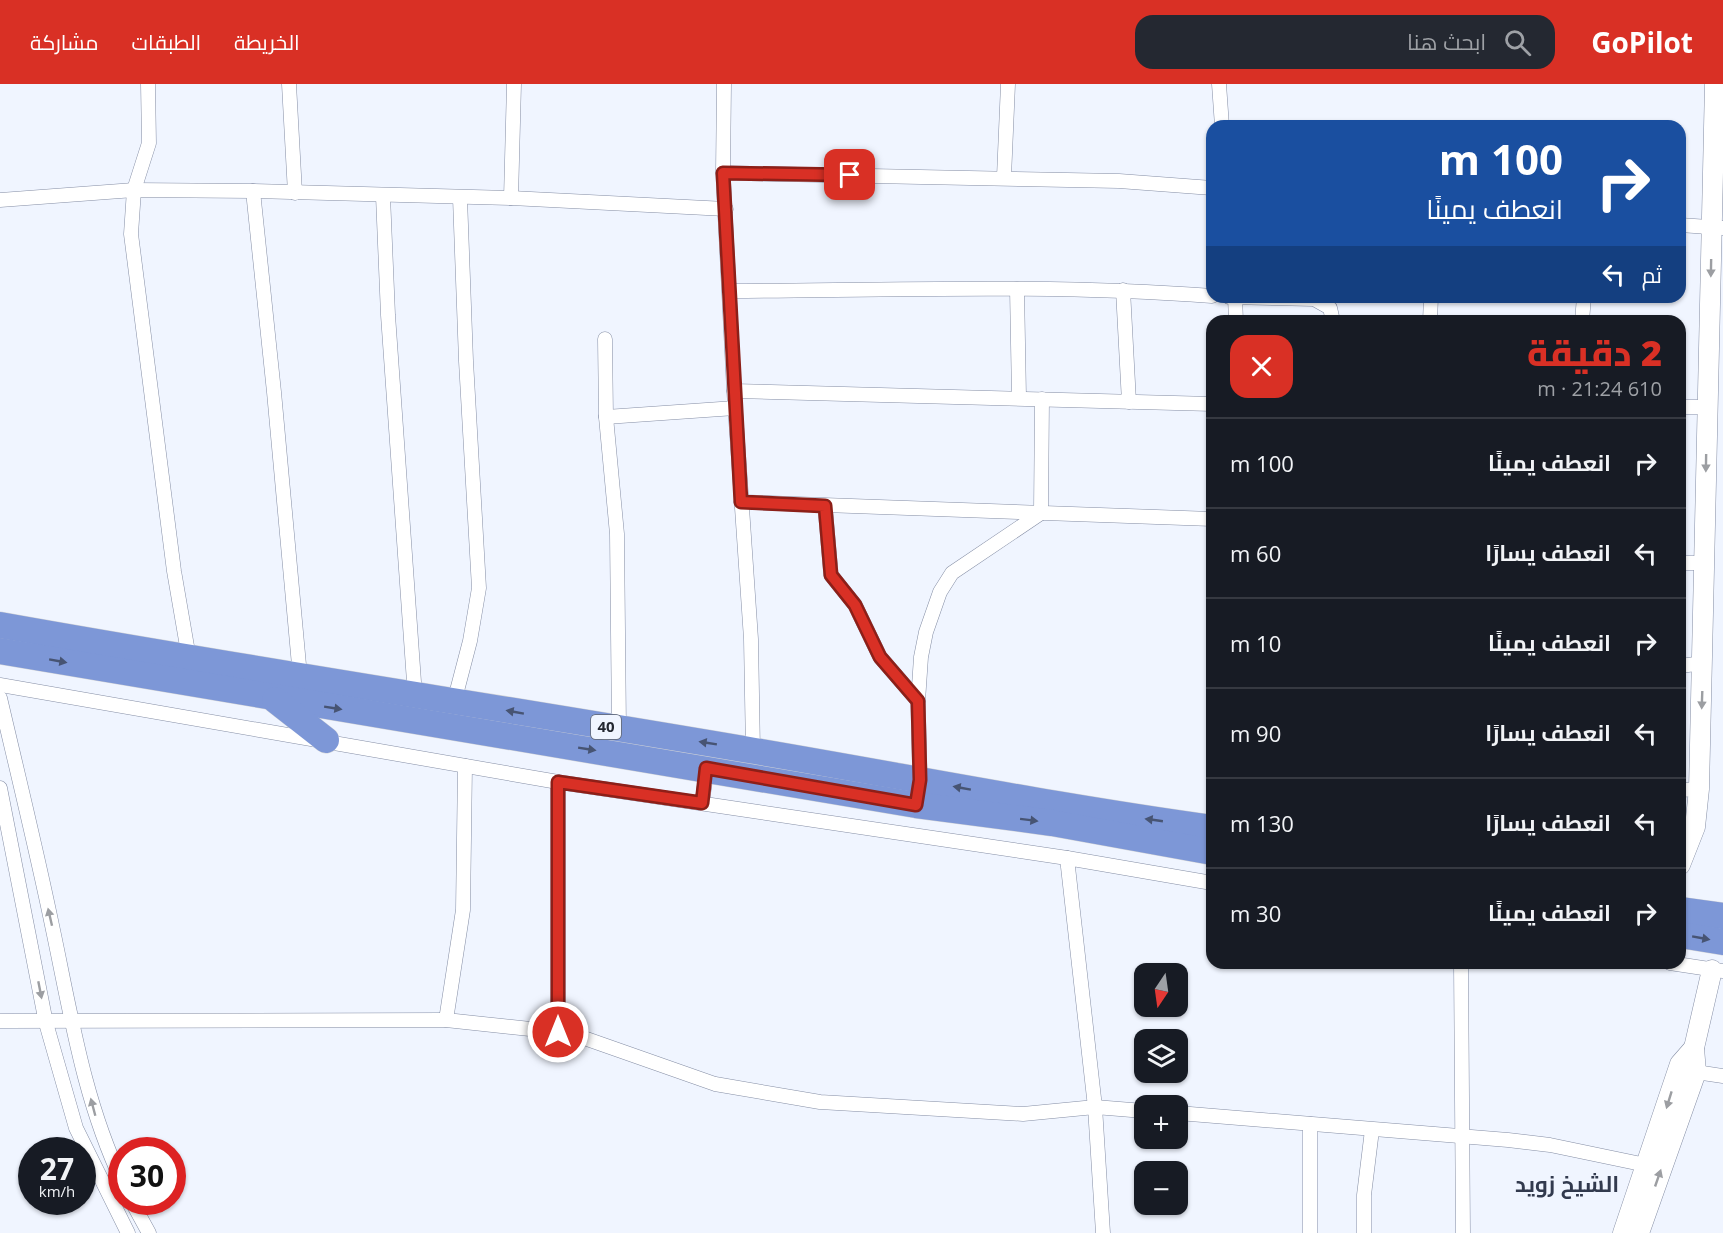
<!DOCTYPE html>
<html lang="ar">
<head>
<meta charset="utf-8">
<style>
	body { margin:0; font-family:"Open Sans",Cairo,sans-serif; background:#242831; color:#f1f3f6; direction:rtl; height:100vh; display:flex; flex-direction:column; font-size:22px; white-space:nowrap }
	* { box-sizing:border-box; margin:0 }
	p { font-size:20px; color:#9ea1a6 }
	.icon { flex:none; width:33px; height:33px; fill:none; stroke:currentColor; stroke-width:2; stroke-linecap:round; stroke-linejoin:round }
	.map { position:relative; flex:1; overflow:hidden; direction:ltr }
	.panel { position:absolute; left:1206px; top:231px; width:480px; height:654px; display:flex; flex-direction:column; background:#171b24; border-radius:18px; box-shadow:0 2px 4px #0004; direction:rtl }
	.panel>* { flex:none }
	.guide { position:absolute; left:1206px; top:36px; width:480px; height:183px; border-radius:18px; box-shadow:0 2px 4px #0004; direction:rtl; background:#1a4fa0; color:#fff; overflow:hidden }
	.needle { width:39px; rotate:193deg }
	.controls { position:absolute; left:1134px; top:879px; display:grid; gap:12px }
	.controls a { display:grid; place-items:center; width:54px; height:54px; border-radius:12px; background:#171b24; box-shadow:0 2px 4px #0004; font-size:30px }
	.speed { position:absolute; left:18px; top:1053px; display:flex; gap:12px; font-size:30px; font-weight:700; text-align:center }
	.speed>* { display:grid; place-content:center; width:78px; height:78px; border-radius:50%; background:#171b24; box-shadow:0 2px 4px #0004; line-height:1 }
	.speed small { font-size:15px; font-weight:400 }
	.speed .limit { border:9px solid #d22; background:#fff; color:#111 }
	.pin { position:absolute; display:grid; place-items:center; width:51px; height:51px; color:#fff; margin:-26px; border-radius:12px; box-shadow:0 3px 9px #0006 }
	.me { position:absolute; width:66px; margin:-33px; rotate:0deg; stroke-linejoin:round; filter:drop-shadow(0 0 4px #0008) }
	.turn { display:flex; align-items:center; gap:21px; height:126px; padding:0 24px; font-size:27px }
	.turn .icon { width:78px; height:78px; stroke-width:2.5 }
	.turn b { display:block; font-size:42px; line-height:51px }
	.then { display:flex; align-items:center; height:57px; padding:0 24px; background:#0003; gap:12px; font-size:22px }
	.round { display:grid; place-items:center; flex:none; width:63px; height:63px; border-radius:18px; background:#242831 }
	.summary { display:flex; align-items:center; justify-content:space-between; height:102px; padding:0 24px }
	h1 { font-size:36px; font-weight:800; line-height:45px; color:#d93025 }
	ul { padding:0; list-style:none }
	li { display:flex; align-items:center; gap:18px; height:90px; padding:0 24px; border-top:2px solid #363941 }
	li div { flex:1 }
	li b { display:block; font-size:22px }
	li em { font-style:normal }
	header { display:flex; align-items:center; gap:36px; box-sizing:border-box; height:84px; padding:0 30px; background:#d93025; color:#fff }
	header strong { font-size:28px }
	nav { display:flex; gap:33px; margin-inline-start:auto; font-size:21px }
	.search { width:420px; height:54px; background:#242831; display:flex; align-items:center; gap:15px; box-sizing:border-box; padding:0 21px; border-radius:18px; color:#9ea1a6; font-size:22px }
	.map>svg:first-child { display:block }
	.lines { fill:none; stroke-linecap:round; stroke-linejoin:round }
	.street-casing { stroke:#858ea5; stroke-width:15 }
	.secondary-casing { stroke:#858ea5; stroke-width:21 }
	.highway-casing { stroke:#d3d4d6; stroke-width:27 }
	.street { stroke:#fff; stroke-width:14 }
	.secondary { stroke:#fff; stroke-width:20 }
	.highway { stroke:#7d97d7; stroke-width:26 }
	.oneway { fill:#9c9ea2 }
	.oneway2 { fill:#475473 }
	.route-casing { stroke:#8d1f18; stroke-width:15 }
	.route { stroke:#d93025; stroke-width:10 }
	.labels { text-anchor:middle; stroke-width:4.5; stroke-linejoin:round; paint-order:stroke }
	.shield { fill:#f0f5ff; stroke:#60656e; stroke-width:1.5 }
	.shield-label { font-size:15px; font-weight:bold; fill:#232730 }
	.district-label { font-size:22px; font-weight:bold; fill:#323a4e; stroke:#f0f5ff }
</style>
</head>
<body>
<header>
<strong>GoPilot</strong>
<div class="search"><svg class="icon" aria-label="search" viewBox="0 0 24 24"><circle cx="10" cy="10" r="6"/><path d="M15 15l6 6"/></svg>ابحث هنا</div>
<nav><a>الخريطة</a><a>الطبقات</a><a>مشاركة</a></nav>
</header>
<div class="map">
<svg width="1723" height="1149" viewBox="0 0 1723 1149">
	<rect width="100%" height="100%" fill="#f0f5ff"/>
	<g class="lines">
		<g class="street-casing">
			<g id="street">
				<path d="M148,0L149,59L134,106L131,150L174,487L189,574"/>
				<path d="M289,0L295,109"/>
				<path d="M724,0L723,89L734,307L751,555L753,667"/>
				<path d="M1219,0L1222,42"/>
				<path d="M723,89L1119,97L1212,104"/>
				<path d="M1004,93L1008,0"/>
				<path d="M253,107L274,308L300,592"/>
				<path d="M383,112L388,231L415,612"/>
				<path d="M511,114L514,0"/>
				<path d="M0,116L134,106L253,107L511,114L726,125"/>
				<path d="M1680,141L1723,144"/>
				<path d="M1017,205L1019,313"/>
				<path d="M1123,206L1129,318"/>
				<path d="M731,207C891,206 1052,200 1212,212"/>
				<path d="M1229,213L1314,215L1330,224L1333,237"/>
				<path d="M1235,213L1236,237"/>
				<path d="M1430,237L1431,213"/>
				<path d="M1582,237L1584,213"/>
				<path d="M605,255L606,333L617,450L619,645"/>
				<path d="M734,307L1212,320"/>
				<path d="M1680,323H1708"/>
				<path d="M606,333L735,324"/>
				<path d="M741,418L1212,435"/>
				<path d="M825,422L831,491L855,521L880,573L918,617"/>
				<path d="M1680,479H1704"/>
				<path d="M1680,582L1703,579"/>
				<path d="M0,601L558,698V948"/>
				<path d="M0,614C18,691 37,768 53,846C71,931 84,1017 122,1097"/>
				<path d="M453,622L470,557L479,504L466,277L460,114"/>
				<path d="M558,698L1067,774"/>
				<path d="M920,699L918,617L921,573L926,548L940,508L952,489L1041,429L1042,315"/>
				<path d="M0,704L46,939L76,1044L128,1149"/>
				<path d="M1680,706L1699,705"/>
				<path d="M702,719L707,684"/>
				<path d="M1461,879L1463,1149"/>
				<path d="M1670,879L1723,887"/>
				<path d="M446,936L463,826L465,682"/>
				<path d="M0,937L446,936L558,948L584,954L715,1000L820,1018L1023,1030L1095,1023L1144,1027"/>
				<path d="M1696,988L1723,992"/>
				<path d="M1178,1029L1508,1056L1550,1061L1646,1081"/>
				<path d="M1310,1040V1149"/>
				<path d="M132,1118L149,1149"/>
				<path d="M1103,1149L1095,1023L1067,774L1212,799"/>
				<path d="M1364,1149V1111L1372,1046"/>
			</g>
		</g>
		<g class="secondary-casing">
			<g id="secondary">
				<path d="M1680,781L1695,743L1699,705L1715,0"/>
				<path d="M1623,1149L1680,980L1694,964"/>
				<path d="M1639,1149L1696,988L1694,964L1712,886"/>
			</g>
		</g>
		<g class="highway-casing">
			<g id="highway">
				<path d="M0,541C251,586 504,624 755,667C908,693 1059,723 1212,744"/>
				<path d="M0,567L916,721L1052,739L1212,768"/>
				<path d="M275,616L326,656"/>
				<path d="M1680,826L1723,832"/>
				<path d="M1680,851L1723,858"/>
			</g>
		</g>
		<use href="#street" class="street"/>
		<use href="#secondary" class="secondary"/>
		<use href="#highway" class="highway"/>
	</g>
	<defs><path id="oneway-solid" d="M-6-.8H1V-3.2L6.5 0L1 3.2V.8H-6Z" transform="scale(1.5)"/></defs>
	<g class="oneway">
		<use href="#oneway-solid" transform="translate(1711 184) rotate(91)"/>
		<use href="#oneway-solid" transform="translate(1706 379) rotate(91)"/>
		<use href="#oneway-solid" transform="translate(1702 616) rotate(92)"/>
		<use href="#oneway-solid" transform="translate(50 833) rotate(-103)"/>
		<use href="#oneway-solid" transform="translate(40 906) rotate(79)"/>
		<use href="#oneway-solid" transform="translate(1669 1016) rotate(107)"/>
		<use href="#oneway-solid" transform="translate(93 1023) rotate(-105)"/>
		<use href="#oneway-solid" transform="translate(1658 1094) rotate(-71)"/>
	</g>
	<g class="oneway2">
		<use href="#oneway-solid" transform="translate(58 577) rotate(10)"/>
		<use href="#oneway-solid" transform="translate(333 624) rotate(9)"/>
		<use href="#oneway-solid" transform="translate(515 628) rotate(-170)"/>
		<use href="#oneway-solid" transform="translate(708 659) rotate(-171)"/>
		<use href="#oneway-solid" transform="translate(587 665) rotate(9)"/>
		<use href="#oneway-solid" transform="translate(962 704) rotate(-170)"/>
		<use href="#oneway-solid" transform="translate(1029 736) rotate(7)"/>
		<use href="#oneway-solid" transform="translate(1154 736) rotate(-172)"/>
		<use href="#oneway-solid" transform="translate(1701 854) rotate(10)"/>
	</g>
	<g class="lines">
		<g class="route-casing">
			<path id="route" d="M558,948V698L702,719L706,684L916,721L920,696L918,617L880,573L855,521L831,491L825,422L741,418L723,89L850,91"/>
		</g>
		<use href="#route" class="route"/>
	</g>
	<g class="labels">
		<rect class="shield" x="591" y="631" width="30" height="24" rx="4.5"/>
		<g class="shield-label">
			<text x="606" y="648">40</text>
		</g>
		<g class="district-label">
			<text x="1567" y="1108">الشيخ زويد</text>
		</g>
	</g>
</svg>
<div class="controls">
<a><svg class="needle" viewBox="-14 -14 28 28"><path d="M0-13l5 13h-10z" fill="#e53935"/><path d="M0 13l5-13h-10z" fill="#9ea1a6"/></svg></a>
<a><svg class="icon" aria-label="layers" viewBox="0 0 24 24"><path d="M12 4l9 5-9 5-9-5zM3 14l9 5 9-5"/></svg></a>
<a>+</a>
<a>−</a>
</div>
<div class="speed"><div>27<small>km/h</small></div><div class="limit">30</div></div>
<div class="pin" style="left:850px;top:91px;background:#d93025"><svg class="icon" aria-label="arrive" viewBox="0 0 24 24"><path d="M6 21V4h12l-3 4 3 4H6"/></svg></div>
<svg class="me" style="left:558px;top:948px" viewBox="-20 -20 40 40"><circle r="17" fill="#d93025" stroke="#fff" stroke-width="3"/><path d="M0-11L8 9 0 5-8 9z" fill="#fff"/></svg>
<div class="guide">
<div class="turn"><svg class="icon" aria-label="right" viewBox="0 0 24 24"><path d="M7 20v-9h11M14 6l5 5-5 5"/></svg><div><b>100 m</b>انعطف يمينًا</div></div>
<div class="then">ثم<svg class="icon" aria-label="left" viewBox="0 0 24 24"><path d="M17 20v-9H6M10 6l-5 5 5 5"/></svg></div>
</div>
<section class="panel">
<div class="summary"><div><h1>2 دقيقة</h1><p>610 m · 21:24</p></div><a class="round" style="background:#d93025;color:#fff"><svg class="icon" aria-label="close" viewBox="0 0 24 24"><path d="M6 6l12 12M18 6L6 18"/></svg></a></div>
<ul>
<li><svg class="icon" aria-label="right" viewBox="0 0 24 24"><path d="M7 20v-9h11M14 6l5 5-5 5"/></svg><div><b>انعطف يمينًا</b></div><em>100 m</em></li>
<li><svg class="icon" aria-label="left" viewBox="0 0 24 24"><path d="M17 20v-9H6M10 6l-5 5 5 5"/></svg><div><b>انعطف يسارًا</b></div><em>60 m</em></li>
<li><svg class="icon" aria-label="right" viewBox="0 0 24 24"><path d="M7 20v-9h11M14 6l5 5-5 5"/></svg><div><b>انعطف يمينًا</b></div><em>10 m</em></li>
<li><svg class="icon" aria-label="left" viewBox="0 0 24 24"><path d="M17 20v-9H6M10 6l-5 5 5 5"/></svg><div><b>انعطف يسارًا</b></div><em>90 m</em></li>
<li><svg class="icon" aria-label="left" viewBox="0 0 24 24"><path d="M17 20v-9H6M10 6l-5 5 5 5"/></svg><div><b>انعطف يسارًا</b></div><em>130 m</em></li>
<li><svg class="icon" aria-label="right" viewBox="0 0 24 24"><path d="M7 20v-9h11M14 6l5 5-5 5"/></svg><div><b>انعطف يمينًا</b></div><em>30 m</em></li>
</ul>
</section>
</div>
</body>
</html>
